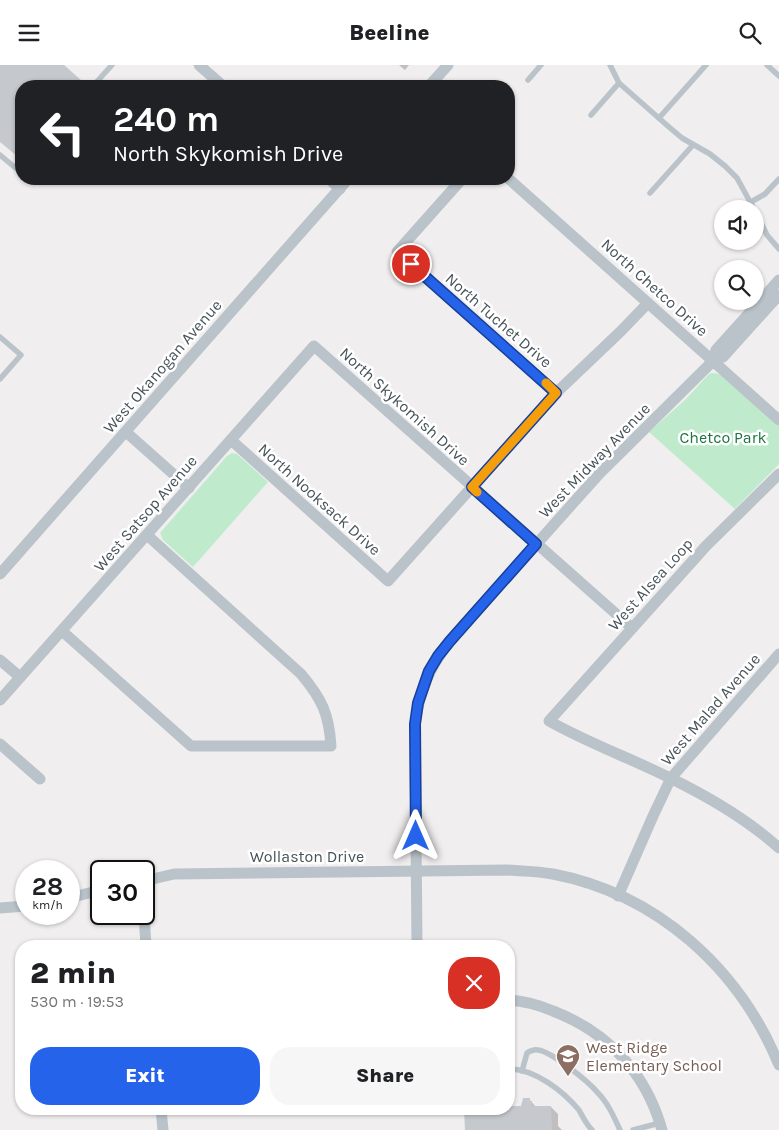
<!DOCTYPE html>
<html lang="en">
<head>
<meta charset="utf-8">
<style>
	body { margin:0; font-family:Karla,sans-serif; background:#f6f6f6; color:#202124; height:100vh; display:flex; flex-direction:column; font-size:19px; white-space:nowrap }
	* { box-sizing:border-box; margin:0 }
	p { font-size:16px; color:#757577 }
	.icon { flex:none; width:28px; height:28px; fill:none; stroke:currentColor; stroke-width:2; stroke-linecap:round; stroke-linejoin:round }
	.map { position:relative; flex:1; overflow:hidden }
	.details { position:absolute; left:15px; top:875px; width:500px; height:175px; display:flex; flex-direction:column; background:#fff; border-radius:20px; box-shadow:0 1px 4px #0004 }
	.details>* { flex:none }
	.banner { position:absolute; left:15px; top:15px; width:500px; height:105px; border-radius:20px; box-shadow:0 1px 4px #0004; background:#202124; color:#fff; overflow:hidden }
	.fabs { position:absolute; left:714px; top:135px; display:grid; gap:10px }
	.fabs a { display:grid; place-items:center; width:50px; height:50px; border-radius:50%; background:#fff; box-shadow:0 1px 4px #0004; font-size:25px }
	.speed { position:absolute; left:15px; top:795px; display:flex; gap:10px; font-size:25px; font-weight:700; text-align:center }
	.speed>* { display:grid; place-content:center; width:65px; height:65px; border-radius:50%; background:#fff; box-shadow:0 1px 4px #0004; line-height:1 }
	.speed small { font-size:12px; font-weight:400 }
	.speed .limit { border:2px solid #111; border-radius:8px; background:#fff; color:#111 }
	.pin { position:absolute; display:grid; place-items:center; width:42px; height:42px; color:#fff; margin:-21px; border:2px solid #fff; border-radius:50%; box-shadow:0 1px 5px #0007 }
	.me { position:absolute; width:55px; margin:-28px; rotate:0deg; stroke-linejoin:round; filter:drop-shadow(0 0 4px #0008) }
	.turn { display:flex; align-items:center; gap:18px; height:105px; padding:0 15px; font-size:22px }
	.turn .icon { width:65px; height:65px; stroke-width:2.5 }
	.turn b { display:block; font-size:35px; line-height:42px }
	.round { display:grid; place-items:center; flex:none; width:52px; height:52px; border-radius:20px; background:#f6f6f6 }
	.summary { display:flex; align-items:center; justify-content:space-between; height:85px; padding:0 15px }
	h1 { font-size:30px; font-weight:800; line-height:38px }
	.primary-button { display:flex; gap:10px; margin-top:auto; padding:10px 15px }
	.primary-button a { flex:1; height:58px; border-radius:20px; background:#2563eb; color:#fff; font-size:20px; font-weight:800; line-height:58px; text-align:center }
	.primary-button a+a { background:#f6f6f6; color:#202124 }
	header { display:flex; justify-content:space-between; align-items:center; height:65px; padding:0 15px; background:#fff; font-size:22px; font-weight:800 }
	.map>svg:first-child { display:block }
	.green { fill:#bfebcc }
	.shadow { fill:#0003 }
	.building { fill:#c5c9cd }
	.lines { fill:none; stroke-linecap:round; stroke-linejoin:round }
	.lane { stroke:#bac3ca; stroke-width:5.5 }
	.street { stroke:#bac3ca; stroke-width:11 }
	.route-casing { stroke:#184099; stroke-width:12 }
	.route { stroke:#2563eb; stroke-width:9 }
	.slow { stroke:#f59e0b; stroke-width:9 }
	.labels { text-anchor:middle; stroke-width:5; stroke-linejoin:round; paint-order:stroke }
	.street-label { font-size:16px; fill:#47535a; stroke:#fff }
	.park-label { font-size:16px; fill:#1e7541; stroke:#fff }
	.education-label { font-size:16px; fill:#785e54; stroke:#fff; text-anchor:start }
</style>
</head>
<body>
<header><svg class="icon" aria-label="menu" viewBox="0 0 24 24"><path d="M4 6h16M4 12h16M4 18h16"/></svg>Beeline<svg class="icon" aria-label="search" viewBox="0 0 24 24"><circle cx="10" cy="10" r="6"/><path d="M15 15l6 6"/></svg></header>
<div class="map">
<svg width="779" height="1065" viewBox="0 0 779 1065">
	<rect width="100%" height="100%" fill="#f0eeee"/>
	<g class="green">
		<path d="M713,308L719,309L725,313L779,361V399L735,444L649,367L685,335L709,309Z"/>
		<path d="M232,388L237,389L268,417L193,502L163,475L160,468L227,391Z"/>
	</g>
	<g class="shadow">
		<path d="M0,0H62L86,21H21V94L0,76Z"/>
		<path d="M399,0H409L405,5Z"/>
		<path d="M529,1034L536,1042H551L558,1049V1061L562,1065H466V1044H509V1042H522Z"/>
	</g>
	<g class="building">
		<path d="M0,0H64L82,16L78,21H21V87L17,91L0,77Z"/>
		<path d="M523,1033H530V1036H532V1041H551L552,1065H465L464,1044H509V1041H521Z"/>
	</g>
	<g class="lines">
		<g class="lane">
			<path d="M610,0L619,18L669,62L682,73L710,89L725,101L737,113L754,144"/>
			<path d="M767,0L779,11"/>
			<path d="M528,15L541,0"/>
			<path d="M93,21L112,0"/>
			<path d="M591,50L619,18"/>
			<path d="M659,53L706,0"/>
			<path d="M0,90L18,105L21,101"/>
			<path d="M650,128L693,80"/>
			<path d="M751,137L765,129L779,114"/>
			<path d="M755,146L767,170L779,184"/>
			<path d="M0,272L21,290L0,314"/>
			<path d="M509,1004C535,1004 563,1026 579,1045C583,1052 586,1059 592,1065"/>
			<path d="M522,1006L527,988C530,986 533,984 538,985C552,987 588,1016 598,1028C608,1038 614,1052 620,1065"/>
			<path d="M633,1065L660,1058"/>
		</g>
		<g class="street">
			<path d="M199,0L223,21"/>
			<path d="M429,21L448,0"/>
			<path d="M329,114L340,124"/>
			<path d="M462,114L397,187L556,328"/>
			<path d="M509,114L779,355"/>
			<path d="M779,215L716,285L713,296L723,292L779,230"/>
			<path d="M126,367L189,423"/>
			<path d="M231,375L388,516L556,328L621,266L648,238"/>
			<path d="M779,409L706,481L549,656C588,678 630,693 670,713C709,732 747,754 779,783"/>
			<path d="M0,509L348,114"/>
			<path d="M62,566L191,681H331C329,649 322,634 301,609L147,470"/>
			<path d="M0,595L20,612"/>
			<path d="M0,635L314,281L632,563"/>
			<path d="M0,679L40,714"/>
			<path d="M144,816L174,809L507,805C522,806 538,806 553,809C657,829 739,903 779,1000"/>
			<path d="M618,831L653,751L671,713L779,589"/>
			<path d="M69,833L101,825"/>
			<path d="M0,843L26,841"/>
			<path d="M144,849L146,881"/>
			<path d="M417,881L415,659C420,625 429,603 450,576L599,409L713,296"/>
			<path d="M509,935C524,936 539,940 553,946C608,967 646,1008 662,1065"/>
			<path d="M161,1044L163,1065"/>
		</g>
	</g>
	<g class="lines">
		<g class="route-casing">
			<path id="route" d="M411,199L556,328L472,422L536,479L450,576L438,591L429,606L418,638L415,659L416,771"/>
		</g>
		<use href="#route" class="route"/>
		<path class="slow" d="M477,427L472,422L556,328L546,318"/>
	</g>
	<defs>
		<g id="school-pin" transform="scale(1.25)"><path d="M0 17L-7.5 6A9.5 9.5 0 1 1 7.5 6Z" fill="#8d6e63" stroke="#fff"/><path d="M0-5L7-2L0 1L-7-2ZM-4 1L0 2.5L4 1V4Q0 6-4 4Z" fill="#fff"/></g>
	</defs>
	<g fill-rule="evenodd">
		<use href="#school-pin" x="568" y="991"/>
	</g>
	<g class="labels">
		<g class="street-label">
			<text transform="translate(655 222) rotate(42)" y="6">North Chetco Drive</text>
			<text transform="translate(499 255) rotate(41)" y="6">North Tuchet Drive</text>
			<text transform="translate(162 301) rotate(-49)" y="6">West Okanogan Avenue</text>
			<text transform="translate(405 341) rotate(42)" y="6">North Skykomish Drive</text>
			<text transform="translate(594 395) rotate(-46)" y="6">West Midway Avenue</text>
			<text transform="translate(320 434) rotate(42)" y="6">North Nooksack Drive</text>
			<text transform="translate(145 448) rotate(-49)" y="6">West Satsop Avenue</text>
			<text transform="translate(650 519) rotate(-48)" y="6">West Alsea Loop</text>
			<text transform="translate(710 644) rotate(-49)" y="6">West Malad Avenue</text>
			<text x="307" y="797">Wollaston Drive</text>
		</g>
		<g class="park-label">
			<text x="723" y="378">Chetco Park</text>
		</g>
		<g class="education-label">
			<text x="586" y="988">West Ridge<tspan x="586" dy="18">Elementary School</tspan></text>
		</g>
	</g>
</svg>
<div class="fabs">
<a><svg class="icon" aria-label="sound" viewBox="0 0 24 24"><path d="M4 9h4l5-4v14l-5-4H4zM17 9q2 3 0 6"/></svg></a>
<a><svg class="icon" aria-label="search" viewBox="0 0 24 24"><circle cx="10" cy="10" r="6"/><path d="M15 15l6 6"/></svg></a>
</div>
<div class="speed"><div>28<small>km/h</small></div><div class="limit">30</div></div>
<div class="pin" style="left:411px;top:199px;background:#d93025"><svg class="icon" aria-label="arrive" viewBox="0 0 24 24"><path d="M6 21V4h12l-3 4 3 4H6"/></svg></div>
<svg class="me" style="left:416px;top:771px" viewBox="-20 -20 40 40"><path d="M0-17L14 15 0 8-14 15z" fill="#2563eb" stroke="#fff" stroke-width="4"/></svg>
<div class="banner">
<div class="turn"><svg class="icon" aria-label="left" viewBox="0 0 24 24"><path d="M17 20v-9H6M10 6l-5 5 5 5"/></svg><div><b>240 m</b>North Skykomish Drive</div></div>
</div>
<section class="details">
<div class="summary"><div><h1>2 min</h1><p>530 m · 19:53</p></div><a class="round" style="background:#d93025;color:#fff"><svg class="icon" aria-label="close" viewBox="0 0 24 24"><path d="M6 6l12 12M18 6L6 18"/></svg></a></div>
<div class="primary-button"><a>Exit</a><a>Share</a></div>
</section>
</div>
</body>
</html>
